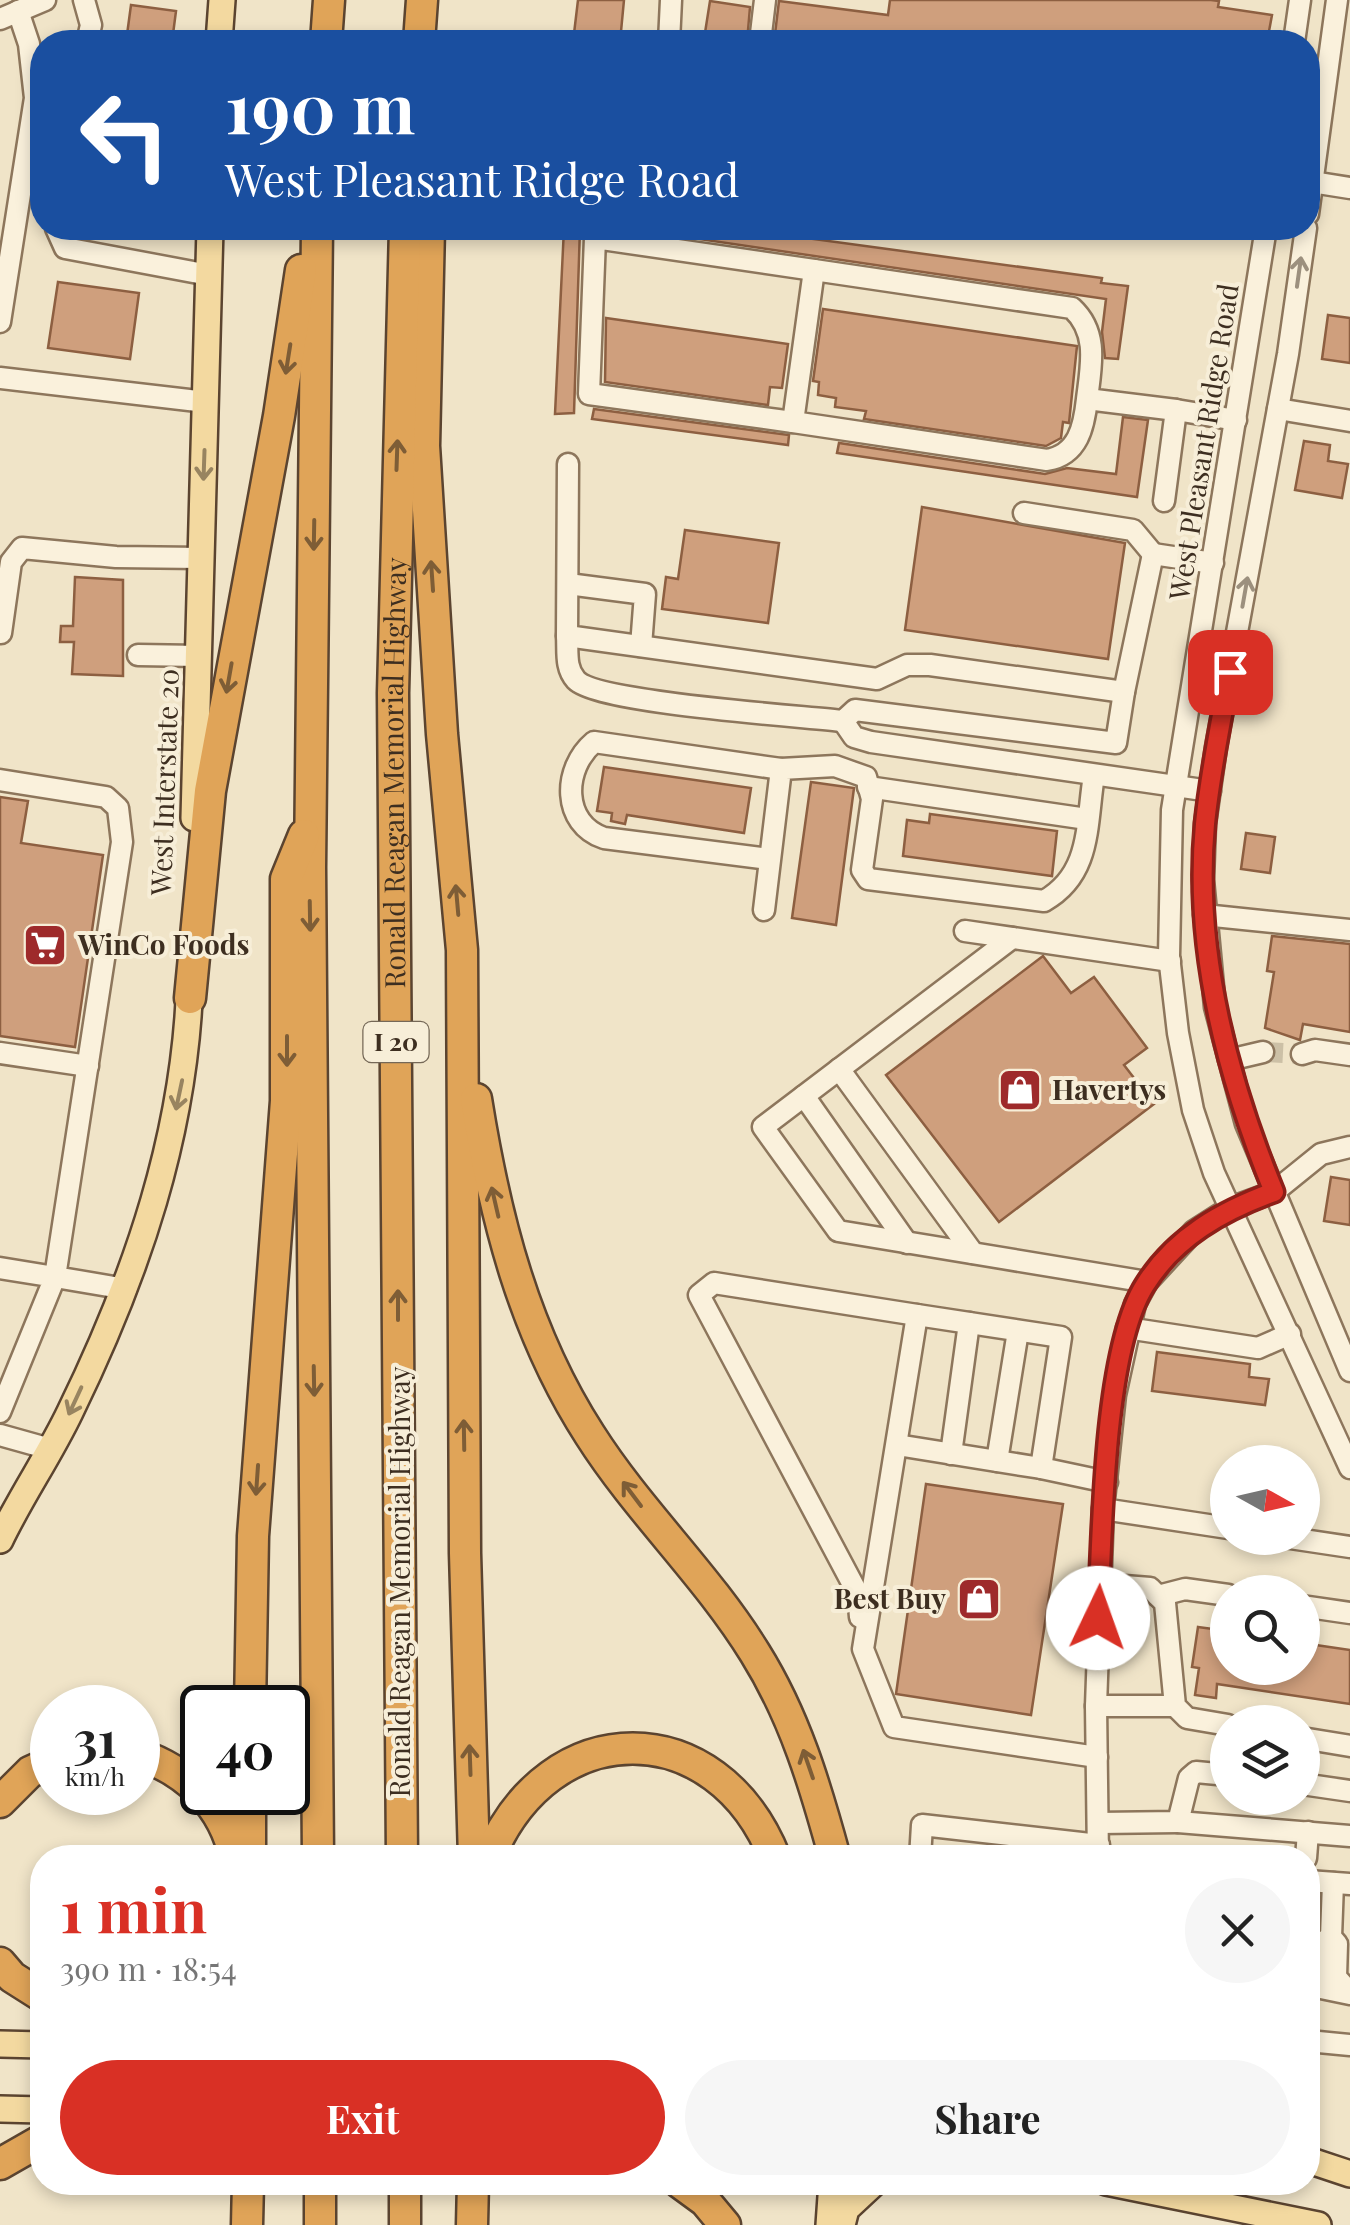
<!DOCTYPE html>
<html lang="en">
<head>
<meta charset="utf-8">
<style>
	body { margin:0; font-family:"Playfair Display",serif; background:#f6f6f6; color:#222; height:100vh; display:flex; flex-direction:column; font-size:38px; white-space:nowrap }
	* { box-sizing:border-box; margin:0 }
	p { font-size:32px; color:#767676 }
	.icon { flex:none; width:55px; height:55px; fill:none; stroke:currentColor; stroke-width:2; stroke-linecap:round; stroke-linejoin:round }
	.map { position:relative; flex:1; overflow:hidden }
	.details { position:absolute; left:30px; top:1845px; width:1290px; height:350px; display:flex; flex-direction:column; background:#fff; border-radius:40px; box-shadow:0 5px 15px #0003 }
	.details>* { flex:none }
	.hud { position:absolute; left:30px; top:30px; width:1290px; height:210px; border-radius:40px; box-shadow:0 5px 15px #0003; background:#1a4fa0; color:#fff; overflow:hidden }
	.needle { width:65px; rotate:98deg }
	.fabs { position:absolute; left:1210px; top:1445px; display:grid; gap:20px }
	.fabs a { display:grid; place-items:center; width:110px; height:110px; border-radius:50%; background:#fff; box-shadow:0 5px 15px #0003; font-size:50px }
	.speed { position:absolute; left:30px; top:1685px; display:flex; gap:20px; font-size:50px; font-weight:700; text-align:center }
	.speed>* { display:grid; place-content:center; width:130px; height:130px; border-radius:50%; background:#fff; box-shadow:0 5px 15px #0003; line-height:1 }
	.speed small { font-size:25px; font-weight:400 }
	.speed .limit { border:5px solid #111; border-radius:15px; background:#fff; color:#111 }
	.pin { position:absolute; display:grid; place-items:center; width:85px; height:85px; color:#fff; margin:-42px; border-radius:20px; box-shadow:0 5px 15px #0006 }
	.me { position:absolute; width:110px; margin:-55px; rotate:3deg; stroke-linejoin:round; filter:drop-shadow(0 0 8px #0008) }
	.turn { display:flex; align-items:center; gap:35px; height:210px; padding:0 30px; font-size:45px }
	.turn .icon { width:130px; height:130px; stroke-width:2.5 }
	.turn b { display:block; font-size:70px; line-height:85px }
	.round { display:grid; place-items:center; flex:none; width:105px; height:105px; border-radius:52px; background:#f6f6f6 }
	.overview { display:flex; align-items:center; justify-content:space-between; height:170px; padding:0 30px }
	h1 { font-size:60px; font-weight:700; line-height:75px; color:#d93025 }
	.button { display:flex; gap:20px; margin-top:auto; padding:20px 30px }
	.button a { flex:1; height:115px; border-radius:60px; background:#d93025; color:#fff; font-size:40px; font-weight:700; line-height:115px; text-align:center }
	.button a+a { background:#f6f6f6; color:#222 }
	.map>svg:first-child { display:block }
	.building { fill:#cf9f7d; stroke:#8d5f41; stroke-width:2.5 }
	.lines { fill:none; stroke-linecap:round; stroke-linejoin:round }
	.minor-tunnel { stroke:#ccc0a6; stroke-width:20; stroke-dasharray:20 10; stroke-linecap:butt }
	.minor-casing { stroke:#8d765c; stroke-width:25 }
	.major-casing { stroke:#5b4430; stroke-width:30 }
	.highway-casing { stroke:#5b4430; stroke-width:35 }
	.minor { stroke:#faf1dc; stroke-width:20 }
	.major { stroke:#f3d9a0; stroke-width:25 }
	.highway { stroke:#e0a458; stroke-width:30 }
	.oneway { stroke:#9c907e }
	.oneway2 { stroke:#7e5d36 }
	.oneway3 { stroke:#988460 }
	.route-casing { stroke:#8d1f18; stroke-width:25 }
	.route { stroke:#d93025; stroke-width:18 }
	.labels { text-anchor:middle; stroke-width:8; stroke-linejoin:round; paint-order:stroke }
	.shield { fill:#f7eed8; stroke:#756857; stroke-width:2.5 }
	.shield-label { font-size:25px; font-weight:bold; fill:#3d2e20 }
	.street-label { font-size:28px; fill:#3d2e20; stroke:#f7eed8 }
	.poi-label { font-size:28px; font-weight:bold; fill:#3d2e20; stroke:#f7eed8; text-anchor:start }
</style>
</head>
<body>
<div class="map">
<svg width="1350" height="2225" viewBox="0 0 1350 2225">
	<rect width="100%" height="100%" fill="#f0e4c8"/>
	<g class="building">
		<path d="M578,0H624L620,42H573Z"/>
		<path d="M890,0H1211L1219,1L1218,7L1272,15L1267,42H1062L1036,35L1035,42H923L875,36L874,42H774L779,1L888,15Z"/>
		<path d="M710,1L750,7L747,42L704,39Z"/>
		<path d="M131,5L176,11L172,42H126Z"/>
		<path d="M564,228H580L574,413L555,414Z"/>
		<path d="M673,228H732L1102,278L1101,283L1128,286L1118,359L1105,358L1102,332L1106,299L672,235Z"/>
		<path d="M58,282L139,293L130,359L48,348Z"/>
		<path d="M823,309L1077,346L1069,423L1063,422L1061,438L1046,446L864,419L866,411L835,407L836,398L818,395L819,382L813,381Z"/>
		<path d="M1328,315L1350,318V363L1322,359Z"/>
		<path d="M606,318L788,344L782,388L770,387L768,405L605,382Z"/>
		<path d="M594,409L789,435L788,445L592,419Z"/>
		<path d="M1123,417L1148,420L1137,497L837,453L839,443L1045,474L1067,468L1116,474Z"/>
		<path d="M1304,441L1330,445L1328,461L1348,464L1342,498L1295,490Z"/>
		<path d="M922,507L1125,543L1108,659L905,630Z"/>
		<path d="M685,530L779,543L768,623L662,609L666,577L678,579Z"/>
		<path d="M75,577L123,580V676L72,674L74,642H60L61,626H73Z"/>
		<path d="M604,767L751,788L744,833L627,815L625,824L611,821L612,813L597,811Z"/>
		<path d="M811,782L854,788L836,925L792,918Z"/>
		<path d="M0,797L28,801L21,843L103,855L75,1047L0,1036Z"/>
		<path d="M930,814L1057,831L1052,876L903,856L907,820L929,823Z"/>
		<path d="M1246,833L1275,837L1270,873L1241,869Z"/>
		<path d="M1272,936L1350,944V1032L1303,1024L1300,1040L1265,1028L1274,972L1267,971Z"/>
		<path d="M1043,956L1071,993L1094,977L1147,1048L1124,1065L1154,1104L999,1222L886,1075Z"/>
		<path d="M1331,1177L1350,1180V1225L1324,1221Z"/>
		<path d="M1157,1352L1250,1364L1249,1377L1269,1379L1265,1405L1152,1391Z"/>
		<path d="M926,1484L1063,1504L1031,1715L896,1694Z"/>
		<path d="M1198,1627L1228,1631V1668H1302V1643L1350,1650V1704L1217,1684L1216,1698L1195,1695L1199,1668L1192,1667Z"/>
	</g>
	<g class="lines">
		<path class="minor-tunnel" d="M1263,1052L1302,1054"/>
		<g class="minor-casing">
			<g id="minor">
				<path d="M84,0L91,25L87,42"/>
				<path d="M0,19L45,0"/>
				<path d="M669,42L671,0"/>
				<path d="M760,42L765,0"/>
				<path d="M1294,42L1300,0"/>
				<path d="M1312,182L1350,188"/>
				<path d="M1308,214L1337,0"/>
				<path d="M56,228L65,248L209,275"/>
				<path d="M1266,228L1172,810L1169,956L1178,1033L1193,1110L1214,1173L1350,1468"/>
				<path d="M1306,228L1288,354L1216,747L1205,824L1203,880L1215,1007L1246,1124L1350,1371"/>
				<path d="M0,322L35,98L29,44L18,11"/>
				<path d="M0,378L206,402"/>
				<path d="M1087,399C1084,427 1078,455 1047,460L793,422L814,270L1072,308C1099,333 1091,366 1087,399L1176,410"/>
				<path d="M1278,409L1350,421"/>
				<path d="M793,422L589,394L595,238L814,270"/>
				<path d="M568,464L567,636L877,679L907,665H930L1124,692L1153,554L1213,563"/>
				<path d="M1164,501L1176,410L1236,420"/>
				<path d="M1024,513L1133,530L1153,554"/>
				<path d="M568,584L645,594L641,646"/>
				<path d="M1,633L11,562L22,548L116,557L201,558"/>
				<path d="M567,636C568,652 565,668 576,680C598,703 800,716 843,721L855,710L1116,743L1124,692"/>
				<path d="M138,655L199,656"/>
				<path d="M843,721L854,737L871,742L1210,791"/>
				<path d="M0,780L106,797L118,808L122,842L55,1277L126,1289"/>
				<path d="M868,787L1087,819"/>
				<path d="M769,859L604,838C562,824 562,769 594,742L781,769"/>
				<path d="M764,910L781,769L835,766L866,777L872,799L862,870L868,879L1044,901C1092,874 1086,824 1094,775"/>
				<path d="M1204,915L1350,930"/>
				<path d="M965,931L1170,961"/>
				<path d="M1012,938L763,1127L838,1231L1147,1282"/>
				<path d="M0,1053L88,1066"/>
				<path d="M1302,1054L1315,1050L1350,1055"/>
				<path d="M1229,1060L1263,1052"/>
				<path d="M839,1069L973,1253"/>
				<path d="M804,1096L907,1243"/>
				<path d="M0,1268L55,1277L0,1412"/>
				<path d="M1127,1328L1258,1348L1290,1334"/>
				<path d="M0,1435L50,1449"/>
				<path d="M897,1445L1041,1468"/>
				<path d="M951,1454L969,1323"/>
				<path d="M997,1461L1018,1331"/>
				<path d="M1103,1509L1228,1528"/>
				<path d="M1290,1538L1350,1547"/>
				<path d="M1099,1584L1150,1588L1165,1603L1175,1706L1187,1718L1228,1725"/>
				<path d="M1158,1596L1185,1589L1228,1595"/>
				<path d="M1302,1606L1350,1613"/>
				<path d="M860,1617L858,1594L699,1295L714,1283L917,1315"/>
				<path d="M1096,1706H1175"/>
				<path d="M1302,1738L1350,1746"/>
				<path d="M1097,1757L894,1727L863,1649L917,1315L1061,1337L1041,1468L1107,1482"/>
				<path d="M1302,1784L1350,1791"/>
				<path d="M1178,1822L1350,1836"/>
				<path d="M1099,1823L1178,1822L1189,1778L1196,1772L1228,1775"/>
				<path d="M920,1858L922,1825L1099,1845"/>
				<path d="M1098,1858L1096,1706L1103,1509L1115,1395L1135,1304L1147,1282L1194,1231L1230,1208L1274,1192L1321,1154L1350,1147"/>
				<path d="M1306,1858L1308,1832"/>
				<path d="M1308,1881L1350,1884"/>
				<path d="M1333,1883L1331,1937L1337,1944L1336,1977L1350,1993"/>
				<path d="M1331,1937L1323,1942L1321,1988L1350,1994"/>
				<path d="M1308,2041L1350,2045"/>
			</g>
		</g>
		<g class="major-casing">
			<g id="major">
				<path d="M219,42L222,0"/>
				<path d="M194,818L210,228"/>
				<path d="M0,1540C21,1496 49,1456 70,1412C137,1275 186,1132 190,978"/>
				<path d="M0,2044L42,2045"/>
				<path d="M0,2109L42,2110"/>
				<path d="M1308,2160L1350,2174"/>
				<path d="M1106,2182L1318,2225"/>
				<path d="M829,2225L832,2182"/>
				<path d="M842,2225L846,2209L875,2182"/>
			</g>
		</g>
		<g class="highway-casing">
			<g id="highway">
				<path d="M326,42L329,0"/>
				<path d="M419,42L422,0"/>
				<path d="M317,228L310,867L318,1858"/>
				<path d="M429,228L424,446L442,734L462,950L465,1553L474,1858"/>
				<path d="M190,998L210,791L279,416L301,270"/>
				<path d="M476,1099C495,1218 524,1333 590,1435C639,1512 707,1575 755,1653C795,1717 815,1785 835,1858"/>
				<path d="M250,1708L253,1536L286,1101V879L304,835"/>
				<path d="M138,1754C187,1771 224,1805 235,1858"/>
				<path d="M0,1802L30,1772L52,1762"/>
				<path d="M250,1858V1792"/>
				<path id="s1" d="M402,1858L393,693L405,228"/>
				<path d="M489,1858C549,1712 717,1712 775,1858"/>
				<path d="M0,1963L12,1977L42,1996"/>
				<path d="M0,2164L42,2140"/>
				<path d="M320,2182V2225"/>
				<path d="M405,2182V2225"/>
				<path d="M679,2182L705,2201L725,2225"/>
				<path d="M247,2225L248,2182"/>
				<path d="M472,2225L473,2182"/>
			</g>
		</g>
		<use href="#minor" class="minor"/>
		<use href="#major" class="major"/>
		<use href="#highway" class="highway"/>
	</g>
	<defs><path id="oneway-shaft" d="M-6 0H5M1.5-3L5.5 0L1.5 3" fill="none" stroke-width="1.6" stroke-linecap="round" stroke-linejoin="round" transform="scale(2.5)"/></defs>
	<g class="oneway">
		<use href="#oneway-shaft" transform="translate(1299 272) rotate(-82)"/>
		<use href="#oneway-shaft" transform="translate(1245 592) rotate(-80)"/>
	</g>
	<g class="oneway2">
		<use href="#oneway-shaft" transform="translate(288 359) rotate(99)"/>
		<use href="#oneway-shaft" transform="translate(397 455) rotate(-88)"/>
		<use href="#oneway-shaft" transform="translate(314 535) rotate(91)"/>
		<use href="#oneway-shaft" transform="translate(432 576) rotate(-94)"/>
		<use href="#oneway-shaft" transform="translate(229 678) rotate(100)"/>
		<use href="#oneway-shaft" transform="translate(457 900) rotate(-95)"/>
		<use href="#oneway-shaft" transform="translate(310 916) rotate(89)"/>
		<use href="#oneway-shaft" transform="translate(287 1051) rotate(90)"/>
		<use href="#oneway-shaft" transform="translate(495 1202) rotate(-103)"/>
		<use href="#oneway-shaft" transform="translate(398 1305) rotate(-90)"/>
		<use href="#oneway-shaft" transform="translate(314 1381) rotate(89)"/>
		<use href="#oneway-shaft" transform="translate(464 1435) rotate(-91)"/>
		<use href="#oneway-shaft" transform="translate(257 1480) rotate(94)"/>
		<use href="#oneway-shaft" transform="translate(632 1494) rotate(-127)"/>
		<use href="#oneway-shaft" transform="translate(470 1760) rotate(-92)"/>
		<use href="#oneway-shaft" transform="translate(808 1764) rotate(-109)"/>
	</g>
	<g class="oneway3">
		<use href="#oneway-shaft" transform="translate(204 465) rotate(92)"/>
		<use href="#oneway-shaft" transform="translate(179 1095) rotate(102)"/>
		<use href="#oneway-shaft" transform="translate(75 1401) rotate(115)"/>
	</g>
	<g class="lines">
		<g class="route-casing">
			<path id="route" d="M1098,1618C1102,1536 1103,1351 1145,1285C1175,1237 1222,1211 1274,1192C1227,1077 1193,949 1205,824C1210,773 1221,722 1230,672"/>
		</g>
		<use href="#route" class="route"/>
	</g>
	<defs>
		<g id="supermarket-square" transform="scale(2.25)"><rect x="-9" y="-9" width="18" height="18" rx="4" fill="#9e2a2b" stroke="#f7eed8"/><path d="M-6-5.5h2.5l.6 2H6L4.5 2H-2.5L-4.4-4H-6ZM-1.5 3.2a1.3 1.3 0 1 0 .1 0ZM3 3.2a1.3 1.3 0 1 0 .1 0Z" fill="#fff"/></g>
		<g id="shop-square" transform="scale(2.25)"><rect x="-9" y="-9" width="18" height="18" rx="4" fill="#9e2a2b" stroke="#f7eed8"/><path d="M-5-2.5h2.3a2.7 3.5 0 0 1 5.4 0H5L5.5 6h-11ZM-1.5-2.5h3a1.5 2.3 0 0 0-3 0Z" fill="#fff"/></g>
	</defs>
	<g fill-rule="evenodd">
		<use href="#supermarket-square" x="45" y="945"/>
		<use href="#shop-square" x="1020" y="1090"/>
		<use href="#shop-square" x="979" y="1599"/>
	</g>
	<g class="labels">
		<rect class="shield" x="363.5" y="1022" width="65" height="40" rx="8"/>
		<g class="shield-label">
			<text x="396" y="1051">I 20</text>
		</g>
		<g class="street-label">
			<text transform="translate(1204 442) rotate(-81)" y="10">West Pleasant Ridge Road</text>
			<text dy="10" stroke="none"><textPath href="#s1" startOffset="1085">Ronald Reagan Memorial Highway</textPath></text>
			<text transform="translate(165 782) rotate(-88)" y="10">West Interstate 20</text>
			<text transform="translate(400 1582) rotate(-90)" y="10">Ronald Reagan Memorial Highway</text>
		</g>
		<g class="poi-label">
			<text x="78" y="955">WinCo Foods</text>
			<text x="1052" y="1100">Havertys</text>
			<text x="946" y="1609" text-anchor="end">Best Buy</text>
		</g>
	</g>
</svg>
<div class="fabs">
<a><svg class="needle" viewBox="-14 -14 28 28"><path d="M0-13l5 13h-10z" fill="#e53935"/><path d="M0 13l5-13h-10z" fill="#767676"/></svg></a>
<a><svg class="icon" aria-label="search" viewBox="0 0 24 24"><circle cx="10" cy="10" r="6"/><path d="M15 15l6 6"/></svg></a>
<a><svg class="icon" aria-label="layers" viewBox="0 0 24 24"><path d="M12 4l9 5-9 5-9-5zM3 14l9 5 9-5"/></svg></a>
</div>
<div class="speed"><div>31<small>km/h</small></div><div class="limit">40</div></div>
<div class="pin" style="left:1230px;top:672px;background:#d93025"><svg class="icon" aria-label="arrive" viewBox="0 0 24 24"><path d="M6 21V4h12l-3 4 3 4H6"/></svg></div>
<svg class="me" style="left:1098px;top:1618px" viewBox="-20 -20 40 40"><circle r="19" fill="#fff"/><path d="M0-13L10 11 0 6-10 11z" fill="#d93025"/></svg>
<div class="hud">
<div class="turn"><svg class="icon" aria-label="left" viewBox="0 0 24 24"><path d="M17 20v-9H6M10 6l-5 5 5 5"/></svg><div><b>190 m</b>West Pleasant Ridge Road</div></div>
</div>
<section class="details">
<div class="overview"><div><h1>1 min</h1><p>390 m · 18:54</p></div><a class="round"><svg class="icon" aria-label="close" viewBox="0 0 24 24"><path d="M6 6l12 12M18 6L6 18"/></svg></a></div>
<div class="button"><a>Exit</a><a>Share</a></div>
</section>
</div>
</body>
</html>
